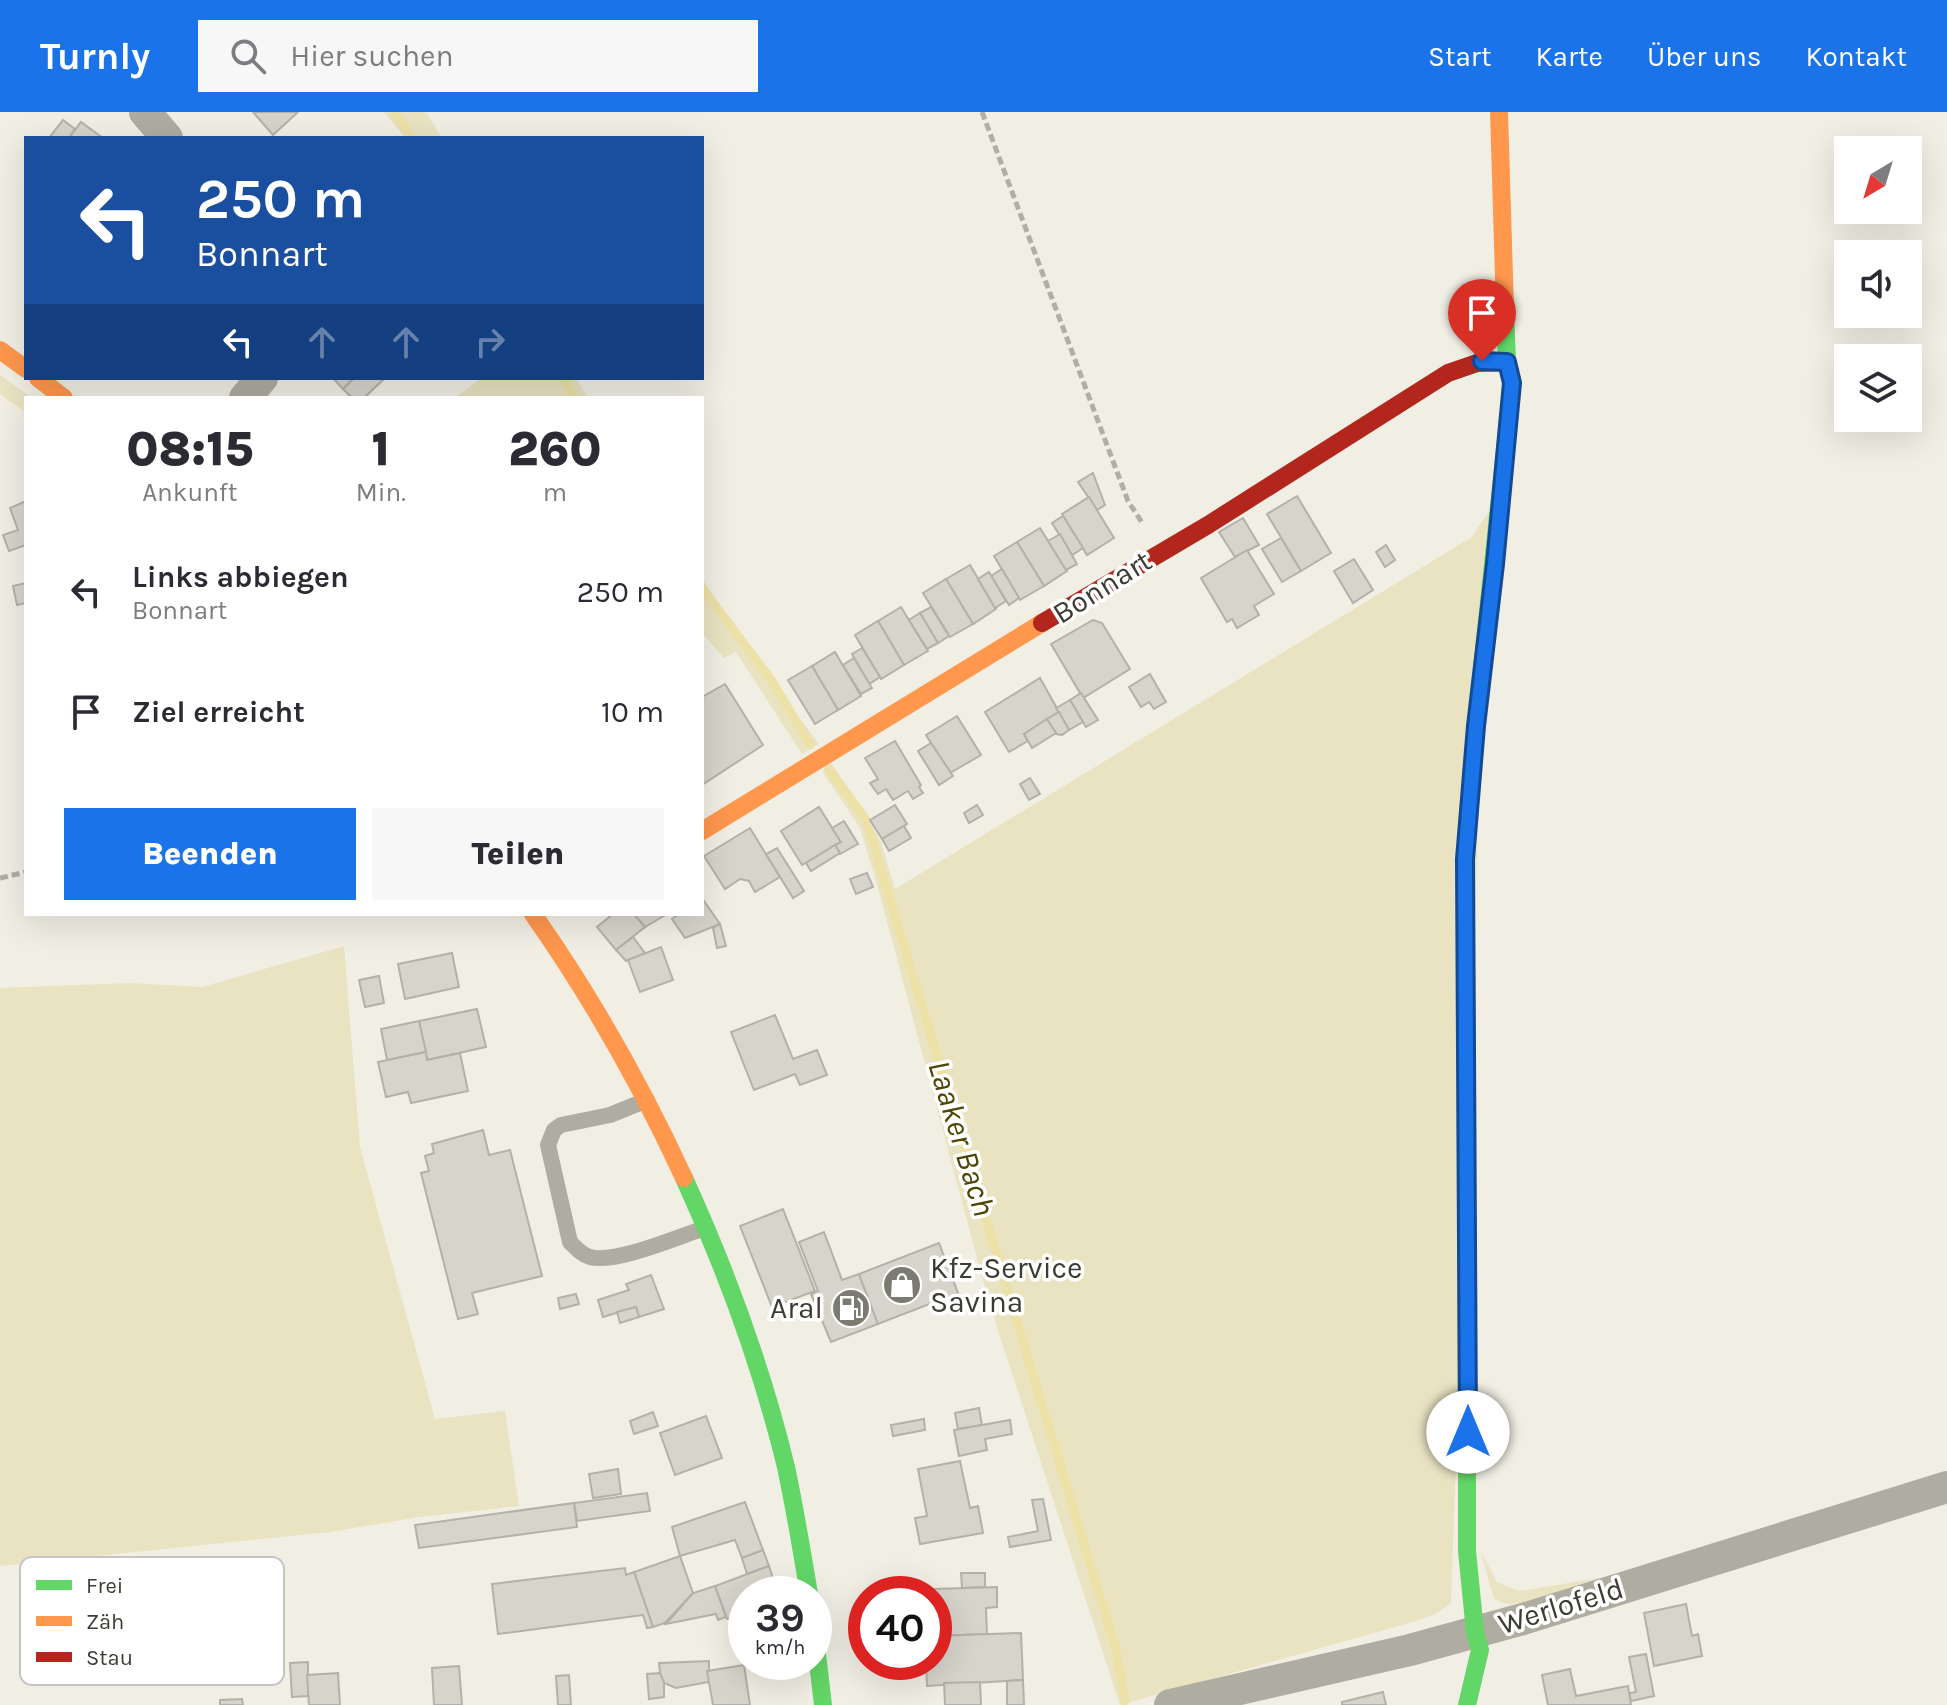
<!DOCTYPE html>
<html lang="de">
<head>
<meta charset="utf-8">
<style>
	body { margin:0; font-family:Karla,sans-serif; background:#f7f7f7; color:#2b2b33; height:100vh; display:flex; flex-direction:column; font-size:30px; white-space:nowrap }
	* { box-sizing:border-box; margin:0 }
	p { font-size:26px; color:#7c7c81 }
	.icon { flex:none; width:44px; height:44px; fill:none; stroke:currentColor; stroke-width:2; stroke-linecap:round; stroke-linejoin:round }
	.map { position:relative; flex:1; overflow:hidden }
	.sheet { position:absolute; left:24px; top:284px; width:680px; height:520px; display:flex; flex-direction:column; background:#fff; border-radius:0px; box-shadow:0 8px 32px #0002 }
	.sheet>* { flex:none }
	.hud { position:absolute; left:24px; top:24px; width:680px; height:244px; border-radius:0px; box-shadow:0 8px 32px #0002; background:#1a4fa0; color:#fff; overflow:hidden }
	.needle { width:52px; rotate:218deg }
	.controls { position:absolute; left:1834px; top:24px; display:grid; gap:16px }
	.controls a { display:grid; place-items:center; width:88px; height:88px; border-radius:0px; background:#fff; box-shadow:0 8px 32px #0002; font-size:40px }
	.speed { position:absolute; left:728px; top:1464px; display:flex; gap:16px; font-size:40px; font-weight:700; text-align:center }
	.speed>* { display:grid; place-content:center; width:104px; height:104px; border-radius:50%; background:#fff; box-shadow:0 8px 32px #0002; line-height:1 }
	.speed small { font-size:20px; font-weight:400 }
	.speed .limit { border:12px solid #d22; background:#fff; color:#111 }
	.pin { position:absolute; display:grid; place-items:center; width:68px; height:68px; color:#fff; margin:-82px -34px; border-radius:50% 50% 50% 0; rotate:-45deg; box-shadow:0 0 8px #0007 }
	.pin .icon { rotate:45deg }
	.me { position:absolute; width:88px; margin:-44px; rotate:0deg; stroke-linejoin:round; filter:drop-shadow(0 0 6px #0008) }
	.turn { display:flex; align-items:center; gap:28px; height:168px; padding:0 40px; font-size:36px }
	.turn .icon { width:104px; height:104px; stroke-width:2.5 }
	.turn b { display:block; font-size:56px; line-height:68px }
	.lanes { display:flex; align-items:center; height:76px; padding:0 40px; background:#0003; justify-content:center; gap:40px; direction:ltr }
	.lanes .off { opacity:.35 }
	.eta { display:flex; justify-content:space-evenly; align-items:center; height:136px; text-align:center }
	.eta b { font-size:48px; font-weight:800; line-height:56px }
	.cta { display:flex; gap:16px; margin-top:auto; padding:16px 40px }
	.cta a { flex:1; height:92px; border-radius:0px; background:#1a73e8; color:#fff; font-size:32px; font-weight:800; line-height:92px; text-align:center }
	.cta a+a { background:#f7f7f7; color:#2b2b33 }
	ul { padding:0; list-style:none }
	li { display:flex; align-items:center; gap:24px; height:120px; padding:0 40px }
	li div { flex:1 }
	li b { display:block; font-size:30px }
	li em { font-style:normal }
	header { display:flex; align-items:center; gap:48px; box-sizing:border-box; height:112px; padding:0 40px; background:#1a73e8; color:#fff }
	header strong { font-size:38px }
	nav { display:flex; gap:44px; margin-inline-start:auto; font-size:28px }
	.search { width:560px; height:72px; background:#f7f7f7; display:flex; align-items:center; gap:20px; box-sizing:border-box; padding:0 28px; border-radius:0px; color:#7c7c81; font-size:30px }
	.map>svg:first-child { display:block }
	.green { fill:#e9e3c2 }
	.lines { fill:none; stroke-linecap:round; stroke-linejoin:round }
	.stream { stroke:#ece1a7; stroke-width:9 }
	.building { fill:#d6d4cb; stroke:#b3b1a9; stroke-width:2 }
	.path { stroke:#b0afa6; stroke-width:5; stroke-dasharray:8 4; stroke-linecap:butt }
	.lane { stroke:#afada1; stroke-width:16 }
	.street { stroke:#afada1; stroke-width:32 }
	.fast { stroke:#63d668; stroke-width:18 }
	.slow { stroke:#ff974d; stroke-width:18 }
	.jam { stroke:#b3261e; stroke-width:18 }
	.route-casing { stroke:#114b97; stroke-width:20 }
	.route { stroke:#1a73e8; stroke-width:14 }
	.labels { text-anchor:middle; stroke-width:7; stroke-linejoin:round; paint-order:stroke }
	.street-label { font-size:30px; fill:#3d3c34; stroke:#fff }
	.poi-label { font-size:30px; fill:#3d3c34; stroke:#fff; text-anchor:start }
	.water-label { font-size:32px; font-style:italic; fill:#4f4403; stroke:#fff }
	.key { fill:#fff; stroke:#c5c4c2; stroke-width:2 }
	.key-label { font-size:22px; fill:#3d3c34 }
</style>
</head>
<body>
<header>
<strong>Turnly</strong>
<div class="search"><svg class="icon" aria-label="search" viewBox="0 0 24 24"><circle cx="10" cy="10" r="6"/><path d="M15 15l6 6"/></svg>Hier suchen</div>
<nav><a>Start</a><a>Karte</a><a>Über uns</a><a>Kontakt</a></nav>
</header>
<div class="map">
<svg width="1947" height="1593" viewBox="0 0 1947 1593">
	<rect width="100%" height="100%" fill="#f1efe4"/>
	<g class="green">
		<path d="M384,0H426L442,26H405Z"/>
		<path d="M0,263L32,286H26V301L0,282Z"/>
		<path d="M481,266H576L588,286H455Z"/>
		<path d="M1489,399L1451,1491L1437,1501L1416,1509L1120,1593L989,1191L878,776L860,716L822,659L831,651L867,705L881,730L895,777L1472,425Z"/>
		<path d="M702,466L745,533L819,632L802,642L736,540L724,546L702,521Z"/>
		<path d="M344,834L360,1035L435,1307L505,1299L519,1394L420,1405L330,1420L0,1454V876L129,871L202,875Z"/>
		<path d="M1480,1438L1497,1470L1519,1479L1618,1463L1522,1491L1508,1492L1494,1487Z"/>
	</g>
	<g class="lines">
		<g class="stream">
			<path d="M394,0L412,26"/>
			<path d="M563,266L575,286"/>
			<path d="M702,476L772,569L810,633"/>
			<path d="M829,657L866,708L1116,1538L1125,1589"/>
		</g>
	</g>
	<g class="building">
		<path d="M253,0H298L273,23Z"/>
		<path d="M63,8L75,17L69,26H49Z"/>
		<path d="M81,10L103,26H69Z"/>
		<path d="M333,266H354L343,277Z"/>
		<path d="M354,266H385L364,286H352L343,277Z"/>
		<path d="M1093,361L1105,393L1097,398L1078,370Z"/>
		<path d="M1297,384L1331,441L1301,459L1267,402Z"/>
		<path d="M1089,385L1114,426L1087,443L1062,402Z"/>
		<path d="M26,389V433L9,439L3,423L18,418L10,396Z"/>
		<path d="M1063,404L1083,436L1072,443L1052,411Z"/>
		<path d="M1243,406L1259,433L1235,445L1219,420Z"/>
		<path d="M1040,416L1067,459L1044,474L1017,430Z"/>
		<path d="M1060,422L1077,452L1066,458L1048,429Z"/>
		<path d="M1281,426L1301,459L1282,470L1262,437Z"/>
		<path d="M1017,430L1044,474L1020,488L994,444Z"/>
		<path d="M1386,433L1395,448L1385,455L1376,440Z"/>
		<path d="M1247,438L1274,482L1254,494L1259,503L1237,516L1232,507L1227,510L1201,466Z"/>
		<path d="M1354,447L1373,478L1353,491L1334,459Z"/>
		<path d="M970,453L996,497L973,512L946,467Z"/>
		<path d="M1002,457L1019,486L1009,493L991,464Z"/>
		<path d="M989,460L1006,489L995,496L978,467Z"/>
		<path d="M946,467L973,512L950,525L923,481Z"/>
		<path d="M26,471V491L17,493L13,474Z"/>
		<path d="M901,495L928,539L904,553L878,509Z"/>
		<path d="M931,495L949,524L938,531L920,501Z"/>
		<path d="M920,501L938,531L927,537L909,508Z"/>
		<path d="M1093,508L1102,511L1130,557L1083,586L1051,532Z"/>
		<path d="M878,509L904,553L881,567L855,523Z"/>
		<path d="M862,536L880,565L869,572L852,542Z"/>
		<path d="M835,540L861,584L838,598L812,554Z"/>
		<path d="M854,546L872,576L861,582L843,553Z"/>
		<path d="M812,554L838,598L815,612L788,568Z"/>
		<path d="M1150,562L1166,590L1154,597L1149,590L1141,595L1129,575Z"/>
		<path d="M1040,566L1059,600L1024,622L1028,629L1009,640L985,600Z"/>
		<path d="M725,572L763,633L702,673V585Z"/>
		<path d="M1081,581L1098,608L1086,615L1070,588Z"/>
		<path d="M1070,588L1083,610L1069,618L1056,596Z"/>
		<path d="M1059,600L1069,618L1062,623L1056,622L1047,607Z"/>
		<path d="M957,604L981,643L950,661L926,623Z"/>
		<path d="M1047,607L1056,621L1032,636L1024,622Z"/>
		<path d="M895,629L921,673L919,675L923,681L913,687L908,679L893,688L886,677L878,682L870,671L878,667L865,646Z"/>
		<path d="M931,631L953,664L939,673L918,639Z"/>
		<path d="M1030,666L1040,682L1029,688L1020,672Z"/>
		<path d="M895,693L907,712L882,727L870,708Z"/>
		<path d="M977,693L983,703L969,711L964,701Z"/>
		<path d="M819,695L841,730L802,753L781,719Z"/>
		<path d="M844,709L858,732L840,742L835,733L841,730L832,716Z"/>
		<path d="M904,714L911,726L889,739L882,727Z"/>
		<path d="M750,716L780,765L755,780L749,769L740,767L725,777L704,744Z"/>
		<path d="M835,733L840,741L811,759L806,751Z"/>
		<path d="M777,736L804,779L793,786L766,742Z"/>
		<path d="M867,761L873,775L856,782L850,767Z"/>
		<path d="M702,786L720,812L685,826L672,807L679,802H702Z"/>
		<path d="M613,802H634L645,815L616,838L597,815Z"/>
		<path d="M634,802H667L645,815Z"/>
		<path d="M720,812L726,834L717,836L713,816Z"/>
		<path d="M633,825L645,841L626,849L616,838Z"/>
		<path d="M661,835L673,868L640,880L628,848Z"/>
		<path d="M452,841L459,875L405,887L398,852Z"/>
		<path d="M379,864L384,891L365,895L359,868Z"/>
		<path d="M477,897L486,935L427,948L419,909Z"/>
		<path d="M775,903L793,947L817,938L827,963L800,973L795,962L754,978L731,920Z"/>
		<path d="M419,909L426,940L387,948L381,917Z"/>
		<path d="M426,940L427,948L460,941L468,979L411,991L408,980L386,985L378,950Z"/>
		<path d="M483,1018L489,1043L510,1038L542,1164L472,1181L478,1202L458,1207L421,1061L429,1059L425,1044L434,1041L432,1032Z"/>
		<path d="M783,1097L815,1179L772,1195L740,1114Z"/>
		<path d="M824,1120L842,1168L859,1162L878,1212L831,1230L811,1182L818,1179L799,1130Z"/>
		<path d="M939,1131L958,1181L878,1212L859,1162Z"/>
		<path d="M651,1163L664,1197L639,1205L636,1195L603,1205L598,1188L629,1178L626,1172Z"/>
		<path d="M576,1182L579,1192L560,1197L558,1186Z"/>
		<path d="M636,1195L639,1205L620,1211L617,1200Z"/>
		<path d="M979,1296L982,1313L958,1317L955,1301Z"/>
		<path d="M653,1300L658,1314L634,1322L630,1309Z"/>
		<path d="M706,1304L722,1346L675,1363L660,1321Z"/>
		<path d="M924,1307L925,1318L893,1324L891,1313Z"/>
		<path d="M1010,1308L1012,1322L985,1327L987,1338L959,1344L954,1318Z"/>
		<path d="M960,1349L970,1396L978,1394L983,1421L920,1432L915,1406L927,1404L918,1357Z"/>
		<path d="M618,1357L621,1382L593,1386L589,1362Z"/>
		<path d="M647,1381L650,1399L577,1409L574,1391Z"/>
		<path d="M1043,1387L1051,1428L1010,1435L1008,1425L1038,1419L1032,1388Z"/>
		<path d="M745,1390L763,1438L742,1446L735,1428L680,1444L672,1415Z"/>
		<path d="M574,1391L577,1415L419,1436L415,1413Z"/>
		<path d="M763,1438L769,1454L747,1462L742,1446Z"/>
		<path d="M680,1444L693,1481L665,1511L653,1515L634,1460Z"/>
		<path d="M769,1454L778,1482H746V1500L727,1507L715,1474Z"/>
		<path d="M625,1456L626,1463L634,1460L653,1515L647,1516L643,1503L498,1522L492,1472Z"/>
		<path d="M961,1461H985V1475L962,1476Z"/>
		<path d="M715,1474L726,1505L718,1508L716,1502L666,1512L693,1481Z"/>
		<path d="M997,1475V1495L986,1496L987,1522L934,1524V1482H918L934,1481V1477Z"/>
		<path d="M1686,1492L1692,1524L1698,1522L1702,1544L1654,1554L1644,1501Z"/>
		<path d="M1021,1521L1023,1568L927,1574L926,1550H934V1524Z"/>
		<path d="M1646,1542L1654,1584L1631,1589L1629,1581L1636,1580L1629,1545Z"/>
		<path d="M709,1549V1570L676,1576L664,1571L660,1561L659,1551Z"/>
		<path d="M308,1550V1584L292,1585L290,1551Z"/>
		<path d="M744,1553L750,1593H713L707,1559Z"/>
		<path d="M459,1554L462,1593H434L432,1556Z"/>
		<path d="M1570,1557L1576,1584L1628,1574L1631,1593H1548L1542,1563Z"/>
		<path d="M338,1561L340,1593H309L307,1563Z"/>
		<path d="M660,1561L664,1571V1585L649,1587L647,1562Z"/>
		<path d="M569,1563L571,1593H558L556,1564Z"/>
		<path d="M1023,1568L1024,1593H1007V1569Z"/>
		<path d="M980,1570L981,1593H945L944,1571Z"/>
		<path d="M1383,1580L1386,1593H1342V1590Z"/>
		<path d="M242,1587L243,1593H220V1588Z"/>
	</g>
	<g class="lines">
		<g class="path">
			<path d="M982,0L1128,389L1143,412"/>
			<path d="M0,766L26,760"/>
		</g>
		<path class="lane" d="M647,988L610,1003L561,1013L554,1018L548,1033L570,1130C576,1136 582,1143 590,1145C614,1152 678,1125 702,1117"/>
		<g class="street">
			<path d="M145,0L167,26"/>
			<path d="M245,286L262,266"/>
			<path d="M1170,1593L1410,1538L1523,1507L1947,1375"/>
		</g>
		<g class="fast">
			<path d="M1466,848L1465,747L1476,614L1512,271L1507,250L1505,198"/>
			<path d="M684,1066C726,1158 762,1256 786,1355C795,1397 802,1440 809,1482"/>
			<path d="M814,1516L823,1593"/>
			<path d="M1467,1593L1480,1538L1475,1520L1467,1439V1275"/>
		</g>
		<g class="slow">
			<path d="M1499,0L1505,198"/>
			<path d="M0,238L26,257"/>
			<path d="M38,266L64,286"/>
			<path d="M702,719L1042,511"/>
			<path d="M533,802C592,886 641,973 684,1066"/>
		</g>
		<g class="jam">
			<path d="M1042,511L1208,413L1448,261L1477,251L1507,250"/>
			<path d="M1466,848L1467,1275"/>
		</g>
	</g>
	<g class="lines">
		<g class="route-casing">
			<path id="route" d="M1468,1320L1465,747L1476,614L1495,452L1512,271L1507,250L1482,249"/>
		</g>
		<use href="#route" class="route"/>
	</g>
	<defs>
		<g id="shop-disc" transform="scale(2)"><circle r="9.5" fill="#7c7b72" stroke="#fff"/><path d="M-5-2.5h2.3a2.7 3.5 0 0 1 5.4 0H5L5.5 6h-11ZM-1.5-2.5h3a1.5 2.3 0 0 0-3 0Z" fill="#fff"/></g>
		<g id="fuel-disc" transform="scale(2)"><circle r="9.5" fill="#7c7b72" stroke="#fff"/><path d="M-5.5-6h7V0h2V4h1.3V-2.5L3-4.5l.8-.8L6-3V5H2.5V1h-1V6h-7ZM-4.2-4.7v3.2H.2V-4.7Z" fill="#fff"/></g>
	</defs>
	<g fill-rule="evenodd">
		<use href="#shop-disc" x="902" y="1173"/>
		<use href="#fuel-disc" x="851" y="1196"/>
	</g>
	<g class="labels">
		<g class="street-label">
			<text transform="translate(1102 475) rotate(-32)" y="10">Bonnart</text>
			<text transform="translate(1561 1494) rotate(-17)" y="10">Werlofeld</text>
		</g>
		<g class="poi-label">
			<text x="930" y="1166">Kfz-Service<tspan x="930" dy="34">Savina</tspan></text>
			<text x="823" y="1206" text-anchor="end">Aral</text>
		</g>
		<g class="water-label">
			<text transform="translate(962 1026) rotate(73)" y="11">Laaker Bach</text>
		</g>
	</g>
	<rect x="20" y="1445" width="264" height="128" rx="12" class="key"/>
	<rect x="36" y="1468" width="36" height="10" fill="#63d668"/>
	<rect x="36" y="1504" width="36" height="10" fill="#ff974d"/>
	<rect x="36" y="1540" width="36" height="10" fill="#b3261e"/>
	<g class="key-label">
		<text x="86" y="1481">Frei</text>
		<text x="86" y="1517">Zäh</text>
		<text x="86" y="1553">Stau</text>
	</g>
</svg>
<div class="controls">
<a><svg class="needle" viewBox="-14 -14 28 28"><path d="M0-13l5 13h-10z" fill="#e53935"/><path d="M0 13l5-13h-10z" fill="#7c7c81"/></svg></a>
<a><svg class="icon" aria-label="sound" viewBox="0 0 24 24"><path d="M4 9h4l5-4v14l-5-4H4zM17 9q2 3 0 6"/></svg></a>
<a><svg class="icon" aria-label="layers" viewBox="0 0 24 24"><path d="M12 4l9 5-9 5-9-5zM3 14l9 5 9-5"/></svg></a>
</div>
<div class="speed"><div>39<small>km/h</small></div><div class="limit">40</div></div>
<div class="pin" style="left:1482px;top:249px;background:#d93025"><svg class="icon" aria-label="arrive" viewBox="0 0 24 24"><path d="M6 21V4h12l-3 4 3 4H6"/></svg></div>
<svg class="me" style="left:1468px;top:1320px" viewBox="-20 -20 40 40"><circle r="19" fill="#fff"/><path d="M0-13L10 11 0 6-10 11z" fill="#1a73e8"/></svg>
<div class="hud">
<div class="turn"><svg class="icon" aria-label="left" viewBox="0 0 24 24"><path d="M17 20v-9H6M10 6l-5 5 5 5"/></svg><div><b>250 m</b>Bonnart</div></div>
<div class="lanes"><svg class="icon" aria-label="left" viewBox="0 0 24 24"><path d="M17 20v-9H6M10 6l-5 5 5 5"/></svg><svg class="icon off" aria-label="ahead" viewBox="0 0 24 24"><path d="M12 20V5M6 11l6-6 6 6"/></svg><svg class="icon off" aria-label="ahead" viewBox="0 0 24 24"><path d="M12 20V5M6 11l6-6 6 6"/></svg><svg class="icon off" aria-label="right" viewBox="0 0 24 24"><path d="M7 20v-9h11M14 6l5 5-5 5"/></svg></div>
</div>
<section class="sheet">
<div class="eta">
<div><b>08:15</b><p>Ankunft</p></div>
<div><b>1</b><p>Min.</p></div>
<div><b>260</b><p>m</p></div>
</div>
<ul>
<li><svg class="icon" aria-label="left" viewBox="0 0 24 24"><path d="M17 20v-9H6M10 6l-5 5 5 5"/></svg><div><b>Links abbiegen</b><p>Bonnart</p></div><em>250 m</em></li>
<li><svg class="icon" aria-label="arrive" viewBox="0 0 24 24"><path d="M6 21V4h12l-3 4 3 4H6"/></svg><div><b>Ziel erreicht</b></div><em>10 m</em></li>
</ul>
<div class="cta"><a>Beenden</a><a>Teilen</a></div>
</section>
</div>
</body>
</html>
